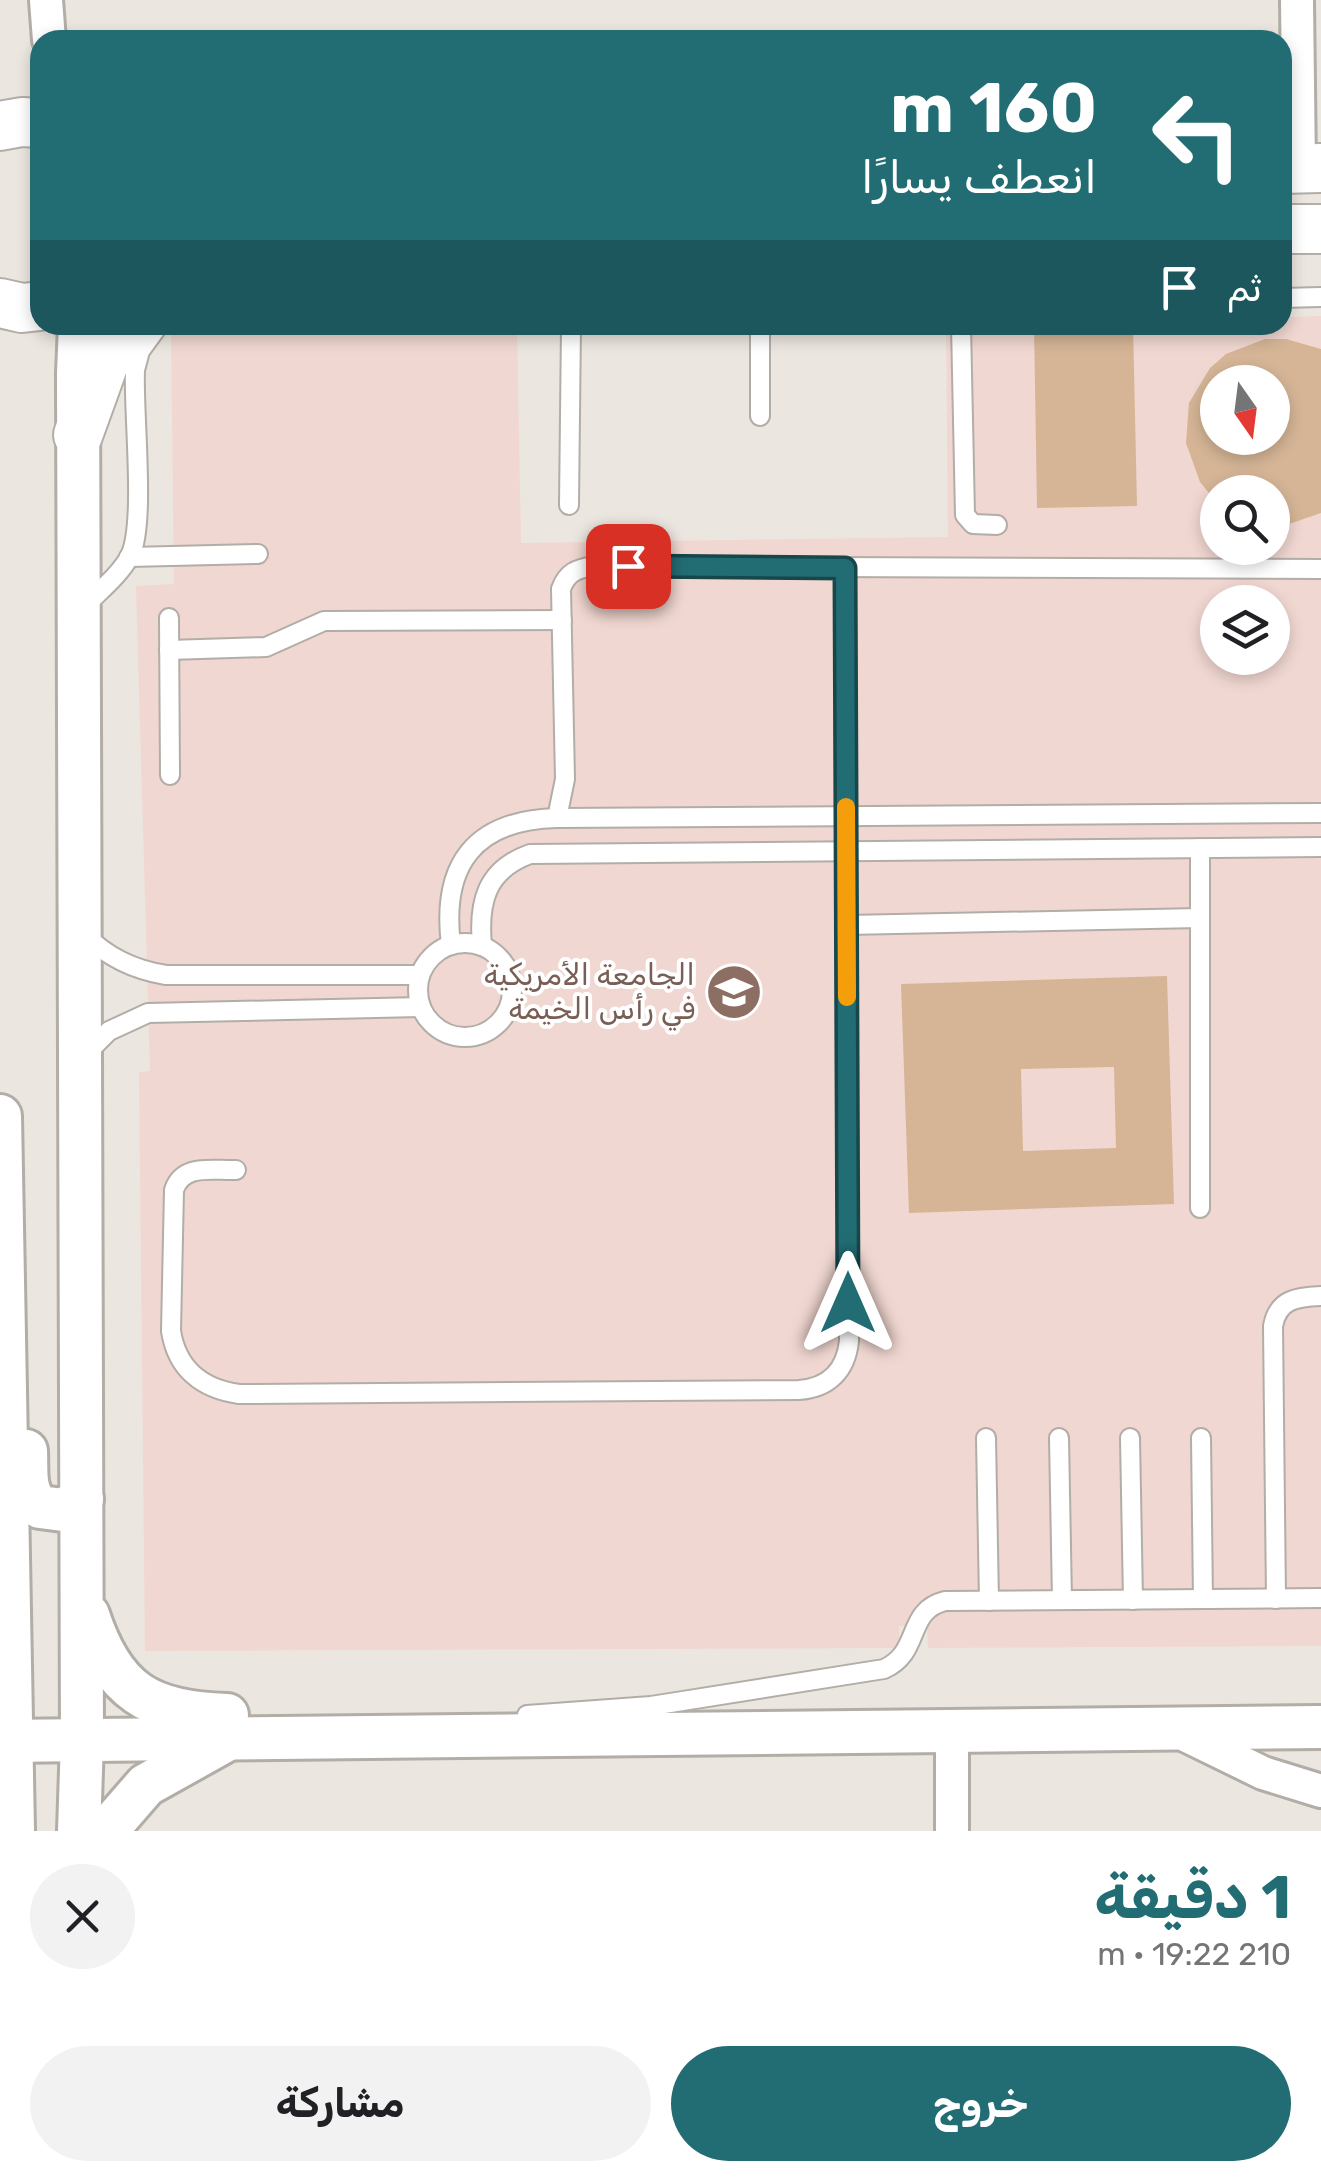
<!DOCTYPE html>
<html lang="ar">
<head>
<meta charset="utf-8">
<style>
	body { margin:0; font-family:Rubik,"Noto Naskh Arabic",sans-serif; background:#f2f2f2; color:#202124; direction:rtl; height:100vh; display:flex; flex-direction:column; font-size:38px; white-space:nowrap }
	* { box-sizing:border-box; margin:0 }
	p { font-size:32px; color:#757577 }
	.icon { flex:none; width:55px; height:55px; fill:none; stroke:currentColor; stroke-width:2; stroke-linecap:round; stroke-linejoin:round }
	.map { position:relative; height:1831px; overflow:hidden; direction:ltr }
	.sheet { display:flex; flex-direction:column; background:#fff; flex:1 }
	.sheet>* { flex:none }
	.hud { position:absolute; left:30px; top:30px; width:1262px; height:305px; border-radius:30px; box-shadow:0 5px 15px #0003; direction:rtl; background:#226d73; color:#fff; overflow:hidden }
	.needle { width:65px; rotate:166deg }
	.fabs { position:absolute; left:1200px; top:365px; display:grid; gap:20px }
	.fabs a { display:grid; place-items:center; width:90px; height:90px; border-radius:50%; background:#fff; box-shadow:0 5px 15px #0003; font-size:50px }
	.pin { position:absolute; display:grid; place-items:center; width:85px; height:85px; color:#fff; margin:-42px; border-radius:20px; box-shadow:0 5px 15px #0006 }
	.me { position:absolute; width:110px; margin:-55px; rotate:0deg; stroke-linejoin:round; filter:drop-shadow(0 0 8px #0008) }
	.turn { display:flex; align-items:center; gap:35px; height:210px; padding:0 30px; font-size:45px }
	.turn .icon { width:130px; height:130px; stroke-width:2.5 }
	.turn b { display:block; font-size:70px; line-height:85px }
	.then { display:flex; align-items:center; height:95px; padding:0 30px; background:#0003; gap:20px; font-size:38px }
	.round { display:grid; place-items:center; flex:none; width:105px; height:105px; border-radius:52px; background:#f2f2f2 }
	.head { display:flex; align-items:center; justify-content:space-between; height:170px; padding:0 30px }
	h1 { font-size:60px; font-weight:700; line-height:75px; color:#226d73 }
	.primary-button { display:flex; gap:20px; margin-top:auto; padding:20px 30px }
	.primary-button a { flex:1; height:115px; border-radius:60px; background:#226d73; color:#fff; font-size:40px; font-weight:700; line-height:115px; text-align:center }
	.primary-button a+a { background:#f2f2f2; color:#202124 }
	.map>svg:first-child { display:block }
	.education { fill:#f1d7d1; fill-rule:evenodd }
	.building { fill:#d5b596; fill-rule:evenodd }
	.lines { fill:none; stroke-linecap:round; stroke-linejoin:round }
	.service-casing { stroke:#b2ada6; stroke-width:22 }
	.minor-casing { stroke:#b2ada6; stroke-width:38 }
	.tertiary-casing { stroke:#b2ada6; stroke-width:48 }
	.secondary-casing { stroke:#b2ada6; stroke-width:52 }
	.service { stroke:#fff; stroke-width:18 }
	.minor { stroke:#fff; stroke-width:32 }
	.tertiary { stroke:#fff; stroke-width:42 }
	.secondary { stroke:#fff; stroke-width:48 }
	.route-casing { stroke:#16474b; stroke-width:25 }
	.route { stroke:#226d73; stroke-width:18 }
	.slow { stroke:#f59e0b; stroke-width:18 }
	.labels { text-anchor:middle; stroke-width:8; stroke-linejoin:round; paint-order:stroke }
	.education-label { font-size:30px; fill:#785e54; stroke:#fff; text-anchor:end }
</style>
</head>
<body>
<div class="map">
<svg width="1321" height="1831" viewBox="0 0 1321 1831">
	<rect width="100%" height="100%" fill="#ece6e0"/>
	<path class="education" d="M1321,316V1646L928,1648L927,1626H899V1648L145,1651L139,1072L150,1071L136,586L174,584L171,332L517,327L521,543L948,537L946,325H1282L1283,317ZM1218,382H1272V438H1218ZM1218,492H1272V548H1218ZM1218,602H1272V658H1218Z"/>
	<g class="building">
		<path d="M1034,325H1133L1137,506L1037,508Z"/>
		<path d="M1265,339H1286L1321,349V513L1289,524H1272V492H1218V501L1213,498L1200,482L1186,443L1189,403L1210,368L1226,354ZM1218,382H1272V438H1218Z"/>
		<path d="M1167,976L1174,1204L909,1213L901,984ZM1114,1067L1116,1148L1023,1151L1021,1069Z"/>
	</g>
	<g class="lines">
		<g class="service-casing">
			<g id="service">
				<path d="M1282,298L1321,297"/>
				<path d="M760,325V416"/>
				<path d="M961,325L965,515L973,524L997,525"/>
				<path d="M569,505L571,325"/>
				<path d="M129,557L258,554"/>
				<path d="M83,608C98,592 119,576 130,556C146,523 133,413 135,370L140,351L159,325"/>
				<path d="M169,618L170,775"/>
				<path d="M169,650L266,647L324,621L562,620"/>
				<path d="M557,818L565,779L561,589C567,572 577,569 593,566L1321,569"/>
				<path d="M847,925L1200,918"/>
				<path d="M83,933C107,957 133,970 166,975H420"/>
				<circle cx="465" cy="990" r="47"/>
				<path d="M451,945C441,865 474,820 557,818L1321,813"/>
				<path d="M482,946C478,902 486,870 530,854L1321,847"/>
				<path d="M86,1054L109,1031L148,1013L421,1007"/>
				<path d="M236,1170C213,1171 183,1163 174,1190L171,1331C177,1369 202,1389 239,1394L799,1390C829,1388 846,1370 849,1341L845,568"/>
				<path d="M1200,1208V848"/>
				<path d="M986,1438L989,1601"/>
				<path d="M1059,1438L1062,1600"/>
				<path d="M1130,1438L1133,1600"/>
				<path d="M1201,1438L1203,1599"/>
				<path d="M1276,1599L1273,1326C1278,1299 1297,1297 1321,1296"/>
				<path d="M527,1715L651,1706L884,1669C922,1652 905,1611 945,1601L1321,1598"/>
			</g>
		</g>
		<g class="minor-casing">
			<g id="minor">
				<path d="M46,0L49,40"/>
				<path d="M1297,0L1299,169"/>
				<path d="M1175,1730L1263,1773L1321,1791"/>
				<path d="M952,1731V1831"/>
			</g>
		</g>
		<g class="tertiary-casing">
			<g id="tertiary">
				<path d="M0,1116L13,1831"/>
				<path d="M26,1451C27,1472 23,1492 40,1507L63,1510L82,1499"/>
				<path d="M88,1615C113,1692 149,1713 227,1715"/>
				<path d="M0,1741L1321,1727"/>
				<path d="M79,1831L82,1740L78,373L80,325"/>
				<path d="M106,1831L146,1785L223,1742"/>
			</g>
		</g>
		<g class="secondary-casing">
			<g id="secondary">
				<path d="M0,126L22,122L40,123"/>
				<path d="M1282,169L1321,168"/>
				<path d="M1282,229H1321"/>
				<path d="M0,303L22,308L40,306"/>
				<path d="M78,435L104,363L127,325"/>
			</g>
		</g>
		<use href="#service" class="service"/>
		<use href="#minor" class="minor"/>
		<use href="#tertiary" class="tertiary"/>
		<use href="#secondary" class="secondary"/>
	</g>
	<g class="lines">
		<g class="route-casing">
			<path id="route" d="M628,566L845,568L848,1303"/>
		</g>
		<use href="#route" class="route"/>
		<path class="slow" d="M846,807L847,997"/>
	</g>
	<defs>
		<g id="university-disc" transform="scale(2.875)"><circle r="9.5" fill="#8d6e63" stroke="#fff"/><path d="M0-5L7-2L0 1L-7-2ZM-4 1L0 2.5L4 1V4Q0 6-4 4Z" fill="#fff"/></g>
	</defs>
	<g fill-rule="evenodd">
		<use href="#university-disc" x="734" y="992"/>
	</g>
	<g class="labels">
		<g class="education-label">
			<text x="695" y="985">الجامعة الأمريكية<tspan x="695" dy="34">في رأس الخيمة</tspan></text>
		</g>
	</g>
</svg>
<div class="fabs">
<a><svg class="needle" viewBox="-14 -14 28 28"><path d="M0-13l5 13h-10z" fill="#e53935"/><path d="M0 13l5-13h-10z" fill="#757577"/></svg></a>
<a><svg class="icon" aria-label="search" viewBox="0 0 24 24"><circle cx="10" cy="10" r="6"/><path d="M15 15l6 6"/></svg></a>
<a><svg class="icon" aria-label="layers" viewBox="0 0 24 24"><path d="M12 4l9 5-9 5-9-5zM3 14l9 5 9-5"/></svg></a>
</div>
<div class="pin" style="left:628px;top:566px;background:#d93025"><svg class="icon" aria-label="arrive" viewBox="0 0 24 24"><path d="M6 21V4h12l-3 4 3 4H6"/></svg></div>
<svg class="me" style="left:848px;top:1303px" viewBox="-20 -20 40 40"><path d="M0-17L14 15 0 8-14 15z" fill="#226d73" stroke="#fff" stroke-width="4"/></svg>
<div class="hud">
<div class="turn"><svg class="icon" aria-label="left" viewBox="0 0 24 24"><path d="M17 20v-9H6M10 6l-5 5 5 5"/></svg><div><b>160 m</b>انعطف يسارًا</div></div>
<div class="then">ثم<svg class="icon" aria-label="arrive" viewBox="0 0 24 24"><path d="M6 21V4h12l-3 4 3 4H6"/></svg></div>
</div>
</div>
<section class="sheet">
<div class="head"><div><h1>1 دقيقة</h1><p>210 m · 19:22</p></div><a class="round"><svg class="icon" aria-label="close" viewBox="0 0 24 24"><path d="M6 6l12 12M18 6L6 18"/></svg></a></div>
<div class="primary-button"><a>خروج</a><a>مشاركة</a></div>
</section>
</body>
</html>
